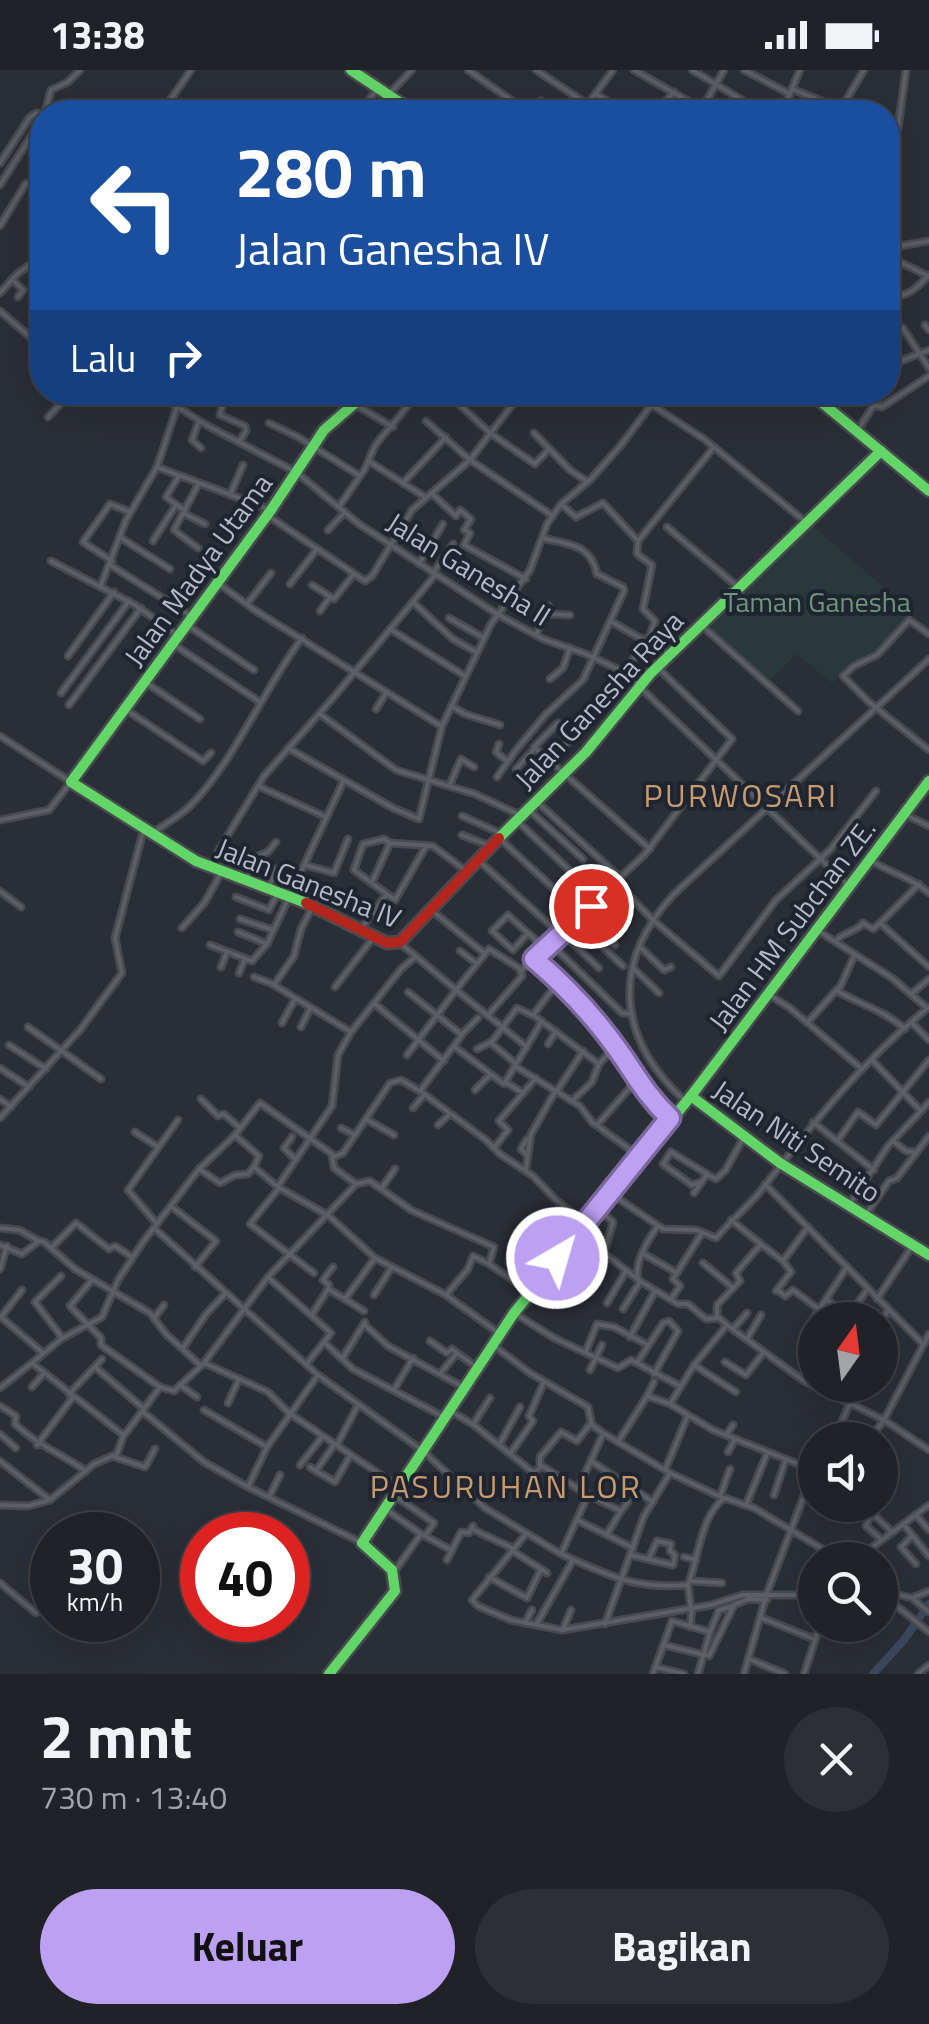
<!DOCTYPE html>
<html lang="id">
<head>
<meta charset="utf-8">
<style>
	body { margin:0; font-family:"Titillium Web",sans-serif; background:#2d2f34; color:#f1f3f6; height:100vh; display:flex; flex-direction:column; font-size:38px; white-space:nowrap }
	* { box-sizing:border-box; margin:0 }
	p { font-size:32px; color:#a2a4a8 }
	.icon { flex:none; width:55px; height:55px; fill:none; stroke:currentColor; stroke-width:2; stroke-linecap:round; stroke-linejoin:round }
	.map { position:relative; height:1604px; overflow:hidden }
	.panel { display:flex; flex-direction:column; background:#202228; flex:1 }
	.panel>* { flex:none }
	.guide { position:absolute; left:30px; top:30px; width:870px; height:305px; border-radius:40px; box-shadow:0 10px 40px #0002,0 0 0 2px #3d3f45; background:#1a4fa0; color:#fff; overflow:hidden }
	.needle { width:65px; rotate:14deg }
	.buttons { position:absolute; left:798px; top:1232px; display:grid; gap:20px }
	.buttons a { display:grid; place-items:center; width:100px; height:100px; border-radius:50%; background:#202228; box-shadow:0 10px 40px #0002,0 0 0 2px #3d3f45; font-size:50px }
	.speed { position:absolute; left:30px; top:1442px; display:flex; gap:20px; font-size:50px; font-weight:700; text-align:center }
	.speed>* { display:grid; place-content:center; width:130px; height:130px; border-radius:50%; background:#202228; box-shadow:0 10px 40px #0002,0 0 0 2px #3d3f45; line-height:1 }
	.speed small { font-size:25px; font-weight:400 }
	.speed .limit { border:15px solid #d22; background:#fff; color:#111 }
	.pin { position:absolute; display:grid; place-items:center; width:85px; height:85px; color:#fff; margin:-42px; border:5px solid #fff; border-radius:50%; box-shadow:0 2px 10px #0007 }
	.me { position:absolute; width:110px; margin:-55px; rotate:38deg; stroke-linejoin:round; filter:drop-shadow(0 0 8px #0008) }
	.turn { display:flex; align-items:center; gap:35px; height:210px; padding:0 40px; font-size:45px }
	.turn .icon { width:130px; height:130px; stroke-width:2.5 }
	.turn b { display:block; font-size:70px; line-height:85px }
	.then { display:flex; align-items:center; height:95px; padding:0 40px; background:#0003; gap:20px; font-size:38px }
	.round { display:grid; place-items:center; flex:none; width:105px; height:105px; border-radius:52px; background:#2d2f34 }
	.headline { display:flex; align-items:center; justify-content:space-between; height:170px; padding:0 40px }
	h1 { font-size:60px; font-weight:700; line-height:75px }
	.primary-button { display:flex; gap:20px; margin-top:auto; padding:20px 40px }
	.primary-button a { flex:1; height:115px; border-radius:60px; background:#bca0f2; color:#111; font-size:40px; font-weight:700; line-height:115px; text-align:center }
	.primary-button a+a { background:#2d2f34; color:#f1f3f6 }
	.status { display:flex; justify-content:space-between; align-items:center; height:70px; padding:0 50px; background:#202228; direction:ltr }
	.status svg { height:28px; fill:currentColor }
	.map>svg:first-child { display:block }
	.green { fill:#29383b }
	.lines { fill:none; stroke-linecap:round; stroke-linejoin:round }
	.river { stroke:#3b475d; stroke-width:8 }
	.street-casing { stroke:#474a4f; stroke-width:9 }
	.fast-casing { stroke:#474a4f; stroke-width:15 }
	.jam-casing { stroke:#474a4f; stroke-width:15 }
	.street { stroke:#5b5e64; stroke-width:4 }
	.fast { stroke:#63d668; stroke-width:10 }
	.jam { stroke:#b3261e; stroke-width:10 }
	.route-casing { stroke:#7a689d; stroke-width:25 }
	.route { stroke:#bca0f2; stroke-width:18 }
	.labels { text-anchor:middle; stroke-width:8; stroke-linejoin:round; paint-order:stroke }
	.street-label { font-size:28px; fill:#b5bbc6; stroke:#1f2530 }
	.park-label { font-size:28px; fill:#6f947a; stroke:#1f2530 }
	.quarter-label { font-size:32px; letter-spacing:2.5px; fill:#c89b6e; stroke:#1f2530 }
</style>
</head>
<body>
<div class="status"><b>13:38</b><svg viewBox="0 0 49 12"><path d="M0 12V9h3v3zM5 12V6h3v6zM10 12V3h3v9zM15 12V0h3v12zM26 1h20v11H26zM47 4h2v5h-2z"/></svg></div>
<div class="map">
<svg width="929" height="1604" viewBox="0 0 929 1604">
	<rect width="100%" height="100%" fill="#2a2e36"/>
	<path class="green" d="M812,455L911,541C900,557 884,582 866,590C852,596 844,601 832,613L796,584L769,612L707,558Z"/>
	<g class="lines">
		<path class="river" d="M873,1604L904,1570L929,1534"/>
		<g class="street-casing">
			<g id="street">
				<path d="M468,0L528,42"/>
				<path d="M536,0L587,34"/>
				<path d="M634,0L702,39"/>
				<path d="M692,0L762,42"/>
				<path d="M744,0L790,24"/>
				<path d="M792,19L841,39"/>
				<path d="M389,24L412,0"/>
				<path d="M596,24L626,42"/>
				<path d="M663,34L674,22"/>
				<path d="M45,42L51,20L68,12L80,0"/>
				<path d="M162,42L191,0"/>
				<path d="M269,42L279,36L288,42"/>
				<path d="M361,42L378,17"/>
				<path d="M532,42L541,31"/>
				<path d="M582,42L613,0"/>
				<path d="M700,42L724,0"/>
				<path d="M782,42L800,0"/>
				<path d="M839,42L864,0"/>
				<path d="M888,81L898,58L906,0"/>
				<path d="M0,93L30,47L37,43L42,45"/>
				<path d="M0,115L42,49"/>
				<path d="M0,156L26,113"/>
				<path d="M888,178L929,171"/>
				<path d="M888,186L928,206"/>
				<path d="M38,187L33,177L42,163"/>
				<path d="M12,209L23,220L18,227"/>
				<path d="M0,223L17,204L42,186"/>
				<path d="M888,224C906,230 917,218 929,205"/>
				<path d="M0,241L42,277"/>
				<path d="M925,255L929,260"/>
				<path d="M888,271L903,258L929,298"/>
				<path d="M888,296L929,280"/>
				<path d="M166,322L168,331L208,356L296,402L359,454L497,544L543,569L586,584L624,602L849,816"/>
				<path d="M446,322L490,363L535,394L549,379"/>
				<path d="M632,322L704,369L807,453"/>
				<path d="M225,324L220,345L245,356L246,361L239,372"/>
				<path d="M824,333L835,322"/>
				<path d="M354,334L393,357"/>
				<path d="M877,336L882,337L929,306"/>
				<path d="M48,347L72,322"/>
				<path d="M199,351L192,370L201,378"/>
				<path d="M426,351L470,390L553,446"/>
				<path d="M269,353L298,367L360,406C368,397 369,387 375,376C387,358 404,345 416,322"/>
				<path d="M858,360L882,322"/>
				<path d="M534,363L570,400L588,412"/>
				<path d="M370,392L425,427"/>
				<path d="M157,397L177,337"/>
				<path d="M179,406L166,427L185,441"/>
				<path d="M403,413L446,367"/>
				<path d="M431,423L456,446L460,440L471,449L464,460L470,463L464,475L526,509"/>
				<path d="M230,425L243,395"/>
				<path d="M561,434L576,447L603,433L638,471L714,377"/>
				<path d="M340,435L360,406"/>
				<path d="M183,443L205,454"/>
				<path d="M267,445L365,511L372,506L412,440L470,390L522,322"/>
				<path d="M667,457L738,517"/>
				<path d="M328,460L345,442"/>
				<path d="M121,468L170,499"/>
				<path d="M153,471L176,435"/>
				<path d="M198,478L174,460L199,413"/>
				<path d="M51,491L135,535L179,566"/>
				<path d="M112,491L83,472L110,434L130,442"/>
				<path d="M419,494L443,454"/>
				<path d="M110,495L191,546"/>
				<path d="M433,503L453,474"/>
				<path d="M218,513L253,539L441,656"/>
				<path d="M290,514L317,479"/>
				<path d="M101,515L126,450L157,397L271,440"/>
				<path d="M312,515L334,529L353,505"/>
				<path d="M414,533L453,569L476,582"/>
				<path d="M247,534L271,503"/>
				<path d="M320,541L330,527"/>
				<path d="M546,544L570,545"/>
				<path d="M449,548L484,568"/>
				<path d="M612,552L645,571"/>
				<path d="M700,554L798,641"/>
				<path d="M187,555L254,600"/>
				<path d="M390,559L465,606"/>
				<path d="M929,564L909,550L877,585L854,596L843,606L869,632L929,680"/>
				<path d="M536,565L549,536"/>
				<path d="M648,567L670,585"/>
				<path d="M173,574L260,632"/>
				<path d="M68,586L114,522"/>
				<path d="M624,602L650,565L655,551L643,539L652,495L637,484L638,471"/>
				<path d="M550,609L563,598L570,578"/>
				<path d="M145,612L200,649"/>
				<path d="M61,623L129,531"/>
				<path d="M69,635L141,538"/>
				<path d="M451,636L465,644L500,655"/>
				<path d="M125,639L203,691L211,683"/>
				<path d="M376,639L386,623"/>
				<path d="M320,644L396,700L475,724L522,746"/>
				<path d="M558,653L534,677L650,779"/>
				<path d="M0,666L71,712L49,740L0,750"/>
				<path d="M499,674L496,682L507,691"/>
				<path d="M288,678L393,738L419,749L442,656L491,554L530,500L547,454L561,434L591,409L621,375L661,322"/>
				<path d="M549,690L583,658"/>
				<path d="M516,699L535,678"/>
				<path d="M497,707L516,680L546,644L583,610L624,521L623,517L597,504C591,474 568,474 542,468"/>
				<path d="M450,714L461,689L474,697"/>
				<path d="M258,716L326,747"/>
				<path d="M536,731L621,808"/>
				<path d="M528,739L583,789"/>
				<path d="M904,744L929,756"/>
				<path d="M462,746L502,764"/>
				<path d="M516,750L599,828"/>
				<path d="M152,764C164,754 179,747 190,736C234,692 263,620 302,568"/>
				<path d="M462,765L490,776"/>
				<path d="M499,768L615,875"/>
				<path d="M390,773L384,769L363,774L354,800L395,830L426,776"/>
				<path d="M478,790L560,864"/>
				<path d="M870,790C890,803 911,807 929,823"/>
				<path d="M305,795L334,803L348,769"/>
				<path d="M209,796L264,706L334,627L435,505"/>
				<path d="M247,809L256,787L268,782L276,772"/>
				<path d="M372,812L390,773L433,776L466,801"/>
				<path d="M616,812L653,850L719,906L776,830L830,780L876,721"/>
				<path d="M919,814L880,853L929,897"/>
				<path d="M269,817L276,799"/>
				<path d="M0,821L21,837"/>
				<path d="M236,827L269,840L278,823"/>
				<path d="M313,836L301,859L294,886L274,915L351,962L401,899L414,888"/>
				<path d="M430,839L484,883"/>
				<path d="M240,849L273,860"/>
				<path d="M575,851L623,896"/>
				<path d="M182,858L205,832L222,801"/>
				<path d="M360,860L387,824"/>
				<path d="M817,860L892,908L927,938"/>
				<path d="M238,862L267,874"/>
				<path d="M528,863L513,880L492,861L508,845C520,856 532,867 545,878"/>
				<path d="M562,863L599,898"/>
				<path d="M836,871C844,861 857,862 863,853L873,859L880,853"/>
				<path d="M400,873L456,920L489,879L522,900L645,784L732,669L657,597"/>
				<path d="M551,874L622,943L632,944"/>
				<path d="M210,875L252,891L267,874L344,710"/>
				<path d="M640,877L664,900L671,897"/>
				<path d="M460,881L476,893"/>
				<path d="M535,889C567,917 600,952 623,987C638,1010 650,1029 671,1048"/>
				<path d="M221,897L227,882"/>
				<path d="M633,898L659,923"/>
				<path d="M239,903L245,889"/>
				<path d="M254,907L273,914"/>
				<path d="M558,912L533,945L599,994"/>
				<path d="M335,917L373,868"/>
				<path d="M837,921C862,935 883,940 905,959"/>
				<path d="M408,922L462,965L420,1021L486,1070L500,1084L533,1106L556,1130L585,1153"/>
				<path d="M768,924L790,938L862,999"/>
				<path d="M911,924L929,909"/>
				<path d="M375,934L444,991"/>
				<path d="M488,945L522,906L520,900"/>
				<path d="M282,953L295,929"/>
				<path d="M807,953L841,915L854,886"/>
				<path d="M912,953L929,970"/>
				<path d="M28,957L101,1009"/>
				<path d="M301,957L310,939"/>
				<path d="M462,964L478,948"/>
				<path d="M548,974L556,961"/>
				<path d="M9,975L46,999"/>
				<path d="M455,977L504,1014L542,951"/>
				<path d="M477,979L491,972"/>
				<path d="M407,985L456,920L527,977"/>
				<path d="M516,994L491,973L517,938L532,945"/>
				<path d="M515,996L580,1036L592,1052L639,1086"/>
				<path d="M0,998L29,1017"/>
				<path d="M505,1012L523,1023"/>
				<path d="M475,1020L489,1006"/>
				<path d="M557,1021L583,981"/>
				<path d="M0,1029L11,1037"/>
				<path d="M201,1029L218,1046L224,1044L240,1058"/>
				<path d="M572,1031L592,1012L599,994L614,977"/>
				<path d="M685,1031C617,969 610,893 674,824L929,589"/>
				<path d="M260,1033L332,1084L334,1098L356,1114L268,1207L204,1293L174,1321L160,1317L126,1363L122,1364L32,1293L61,1269L102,1247L118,1210L143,1172L199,1099L235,1065Z"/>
				<path d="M413,1038L423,1026"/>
				<path d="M921,1041L929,1032"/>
				<path d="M0,1048L80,960L122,903L115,868L144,758"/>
				<path d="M366,1049L394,1065"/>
				<path d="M813,1052L874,1100"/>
				<path d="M438,1055L450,1044"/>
				<path d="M597,1055L636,1011"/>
				<path d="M341,1058L355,1065"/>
				<path d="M135,1062L158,1077"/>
				<path d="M235,1065L259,1086L254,1097L278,1117L329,1146L375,1188L446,1225L500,1264"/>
				<path d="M292,1067L284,1078L295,1089"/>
				<path d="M527,1069L521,1079L527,1085"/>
				<path d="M838,1070L858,1042L876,1055L929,990"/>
				<path d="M893,1071L906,1081L916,1082"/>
				<path d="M494,1078L508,1060L499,1051L536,1008"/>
				<path d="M334,1087L343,1083L390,1013L401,1010L420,1021"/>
				<path d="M526,1098L531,1064L556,1020"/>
				<path d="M199,1099L220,1113L235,1105L248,1104L254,1097"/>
				<path d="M708,1105L716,1109L725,1101L744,1067"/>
				<path d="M356,1114L370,1111L411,1140L494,1177L489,1194L530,1222"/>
				<path d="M765,1114L923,1274"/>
				<path d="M278,1116L332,1036L338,985L351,962"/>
				<path d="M279,1118L250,1154L314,1203"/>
				<path d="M381,1119L395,1099"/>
				<path d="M610,1123L663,1159L696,1160L716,1168C731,1150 749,1136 763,1118C813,1053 864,989 929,937"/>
				<path d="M694,1123L707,1104L671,1082L663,1094L692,1115L701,1112"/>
				<path d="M849,1135L888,1076L921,1041L873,991"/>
				<path d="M172,1137L216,1171L195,1197"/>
				<path d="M598,1139L613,1152L604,1183L636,1208"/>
				<path d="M865,1146L889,1111L897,1108L929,1066"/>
				<path d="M157,1154L128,1120L178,1050"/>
				<path d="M658,1156C647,1171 634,1192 638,1210L678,1234H688L706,1249L719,1248L727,1255"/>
				<path d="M0,1158L19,1160L37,1170"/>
				<path d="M154,1158L318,1305L423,1381L485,1438L561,1484L588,1425L542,1396L535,1402L530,1400L474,1355L449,1340"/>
				<path d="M0,1175L22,1184L39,1171L44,1172L75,1199L150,1243L166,1264L201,1296"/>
				<path d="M762,1175L783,1191L808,1157"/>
				<path d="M52,1177L76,1153L109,1179L115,1176L132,1187"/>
				<path d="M642,1183L677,1203"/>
				<path d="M703,1193L733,1218"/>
				<path d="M333,1197L323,1210L329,1215L328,1219L345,1229"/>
				<path d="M0,1199L7,1176"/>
				<path d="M587,1202L603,1181"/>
				<path d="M269,1208L331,1263L324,1272L353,1299L444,1347"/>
				<path d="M92,1210L70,1236L101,1268V1275L160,1317"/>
				<path d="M22,1220L1,1247L43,1283"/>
				<path d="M778,1220L785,1226L793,1220L820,1240"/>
				<path d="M776,1221L791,1202L783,1191"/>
				<path d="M374,1225L392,1197"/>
				<path d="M446,1225L468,1199L473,1186L489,1194"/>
				<path d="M671,1229L680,1216L673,1209L702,1163"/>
				<path d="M826,1229L832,1234L833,1245L841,1250"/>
				<path d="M877,1229L913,1175"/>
				<path d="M607,1233L626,1201"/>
				<path d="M623,1239L640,1212"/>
				<path d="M364,1241L345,1229L375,1188"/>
				<path d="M313,1243L328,1219"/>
				<path d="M514,1243L554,1268L618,1298L631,1290L680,1316"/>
				<path d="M849,1246L866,1221"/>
				<path d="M155,1247L164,1235"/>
				<path d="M717,1247V1235L740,1211L736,1203L761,1174L731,1150"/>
				<path d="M364,1254L388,1276L463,1317"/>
				<path d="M880,1255L888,1240"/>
				<path d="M733,1259L747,1243"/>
				<path d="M804,1263L847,1197"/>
				<path d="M61,1266L35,1232L61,1206"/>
				<path d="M630,1267L655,1221"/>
				<path d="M747,1269L761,1245"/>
				<path d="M430,1271L447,1283L452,1279L457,1283"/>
				<path d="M493,1275L530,1303L588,1337L592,1355L603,1363L670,1403L723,1428"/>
				<path d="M880,1275L889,1280"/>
				<path d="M183,1278L206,1244L226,1223"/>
				<path d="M586,1281L597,1254L614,1257L648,1275"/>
				<path d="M342,1289L365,1252"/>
				<path d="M308,1292L324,1272"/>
				<path d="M725,1292L746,1305L764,1282"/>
				<path d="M204,1293L268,1322L289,1343L397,1416"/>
				<path d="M637,1293L663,1253L669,1251L678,1261L654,1304"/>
				<path d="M694,1295L736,1322"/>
				<path d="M95,1297L143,1338"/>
				<path d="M590,1300L602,1275"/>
				<path d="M440,1304L457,1283L475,1296"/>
				<path d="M180,1315L197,1327"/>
				<path d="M32,1317L44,1303"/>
				<path d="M0,1318L32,1293"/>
				<path d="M395,1318L413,1288"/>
				<path d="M69,1324L102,1289"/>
				<path d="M647,1326L654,1312"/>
				<path d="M228,1333L239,1309"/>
				<path d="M0,1336L16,1346L15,1354C36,1374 61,1384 86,1401"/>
				<path d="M204,1340L267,1377"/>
				<path d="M142,1341L204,1392L248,1417L267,1377L318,1305"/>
				<path d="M474,1353L490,1328"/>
				<path d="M840,1356L850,1333"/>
				<path d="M0,1364L16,1378"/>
				<path d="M726,1365L733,1355"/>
				<path d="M869,1370L884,1350L929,1264"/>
				<path d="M618,1372L647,1326L670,1334"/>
				<path d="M37,1375L73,1327"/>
				<path d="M337,1375L358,1335"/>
				<path d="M499,1375L520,1337"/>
				<path d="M728,1382L735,1369"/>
				<path d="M510,1384L533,1351L529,1346L544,1312"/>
				<path d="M112,1386L145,1397L155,1379"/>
				<path d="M0,1391L50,1430"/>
				<path d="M591,1391L653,1432"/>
				<path d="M300,1395L322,1367"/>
				<path d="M310,1397L316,1401L334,1375"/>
				<path d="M540,1397V1387L561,1362L577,1371L591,1353"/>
				<path d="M665,1400L688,1345"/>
				<path d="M813,1400L713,1360L670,1334L694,1295L727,1255L804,1311L884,1350L929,1380"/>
				<path d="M316,1401L335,1412L350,1386"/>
				<path d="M880,1408L888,1412L880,1426"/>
				<path d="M248,1417L360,1472"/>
				<path d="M578,1419L603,1364"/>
				<path d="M392,1424L434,1453L425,1466L421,1464L394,1502"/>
				<path d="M588,1425L621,1441L607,1464"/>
				<path d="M774,1425L786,1389"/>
				<path d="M720,1426L730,1399"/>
				<path d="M269,1427L280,1405"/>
				<path d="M0,1435L28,1436L50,1430L94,1394L117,1384L124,1364"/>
				<path d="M746,1435L767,1384"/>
				<path d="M875,1435L866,1456L881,1469"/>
				<path d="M384,1438L421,1464"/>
				<path d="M621,1441L628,1432"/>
				<path d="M871,1442L892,1462"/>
				<path d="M917,1446L929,1460"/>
				<path d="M577,1450L633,1478"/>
				<path d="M904,1455L929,1486"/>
				<path d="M472,1459L512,1478"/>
				<path d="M526,1464L472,1530L478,1536L511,1550L562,1560L711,1535L742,1525H815"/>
				<path d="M425,1466L451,1480"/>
				<path d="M912,1466L901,1477L916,1494"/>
				<path d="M513,1481L547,1503"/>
				<path d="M561,1484C609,1506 634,1519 688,1515C698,1490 701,1443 725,1428L754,1438L841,1490"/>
				<path d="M630,1485L673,1495L675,1485L670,1481L671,1474L657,1471L649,1488"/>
				<path d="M684,1487L696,1490"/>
				<path d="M447,1490L461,1462L469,1463L473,1456"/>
				<path d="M855,1490L929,1435"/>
				<path d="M489,1507L527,1528L541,1499"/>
				<path d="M690,1511L722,1513"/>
				<path d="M0,1513L36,1543"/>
				<path d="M688,1515L691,1539"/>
				<path d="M880,1520L912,1528L929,1542"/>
				<path d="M912,1528L929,1521"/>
				<path d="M880,1532L898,1537L929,1562"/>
				<path d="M762,1548L814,1569"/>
				<path d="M525,1553L532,1540"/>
				<path d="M605,1554L644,1446L670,1403"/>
				<path d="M536,1555L573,1490"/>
				<path d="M690,1557L692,1539"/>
				<path d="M563,1559L571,1540"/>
				<path d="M710,1562L719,1540L733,1536"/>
				<path d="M664,1575L709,1586L734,1535L748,1529L767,1530"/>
				<path d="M749,1589L785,1604"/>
				<path d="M655,1597L684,1604"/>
				<path d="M653,1604L672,1551L710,1562L698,1604"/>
				<path d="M744,1604L767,1523L815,1397"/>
				<path d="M804,1604L820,1555"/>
				<path d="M918,1604L929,1595"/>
			</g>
		</g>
		<g class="fast-casing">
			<g id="fast">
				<path d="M351,0L414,42"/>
				<path d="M809,322L929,421"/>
				<path d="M499,768L586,682L650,604L881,381"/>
				<path d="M306,833L196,791L71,712L271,440L324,360L368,322"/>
				<path d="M691,1026L780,1093L929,1185"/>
				<path d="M329,1604L395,1521L392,1500L362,1473L514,1243L691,1026L929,711"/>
			</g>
		</g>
		<g class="jam-casing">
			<path id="jam" d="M306,833L387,873L400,872L499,768"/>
		</g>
		<use href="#street" class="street"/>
		<use href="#fast" class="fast"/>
		<use href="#jam" class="jam"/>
	</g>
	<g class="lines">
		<g class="route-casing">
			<path id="route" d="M557,1188L670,1048C649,1028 639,1011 623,987C599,952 567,917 534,889L591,836"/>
		</g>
		<use href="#route" class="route"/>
	</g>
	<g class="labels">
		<g class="street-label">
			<text transform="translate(469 499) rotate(32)" y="10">Jalan Ganesha II</text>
			<text transform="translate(198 500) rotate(-54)" y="10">Jalan Madya Utama</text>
			<text transform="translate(599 630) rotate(-47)" y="10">Jalan Ganesha Raya</text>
			<text transform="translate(309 813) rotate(22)" y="10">Jalan Ganesha IV</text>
			<text transform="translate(792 855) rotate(-53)" y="10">Jalan HM Subchan ZE.</text>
			<text transform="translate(797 1071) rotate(34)" y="10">Jalan Niti Semito</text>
		</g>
		<g class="park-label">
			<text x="817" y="542">Taman Ganesha</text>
		</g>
		<g class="quarter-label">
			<text x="741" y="737">PURWOSARI</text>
			<text x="506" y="1428">PASURUHAN LOR</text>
		</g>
	</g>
</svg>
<div class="buttons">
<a><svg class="needle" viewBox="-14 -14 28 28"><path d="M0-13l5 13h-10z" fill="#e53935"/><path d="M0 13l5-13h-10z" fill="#a2a4a8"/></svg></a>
<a><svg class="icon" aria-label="sound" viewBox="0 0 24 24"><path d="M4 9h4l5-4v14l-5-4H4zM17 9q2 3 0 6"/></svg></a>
<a><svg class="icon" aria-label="search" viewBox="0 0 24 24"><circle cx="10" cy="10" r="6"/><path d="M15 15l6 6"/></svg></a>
</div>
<div class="speed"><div>30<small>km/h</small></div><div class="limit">40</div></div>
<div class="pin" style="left:591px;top:836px;background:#d93025"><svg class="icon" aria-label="arrive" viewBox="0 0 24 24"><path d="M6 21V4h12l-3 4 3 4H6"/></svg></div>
<svg class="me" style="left:557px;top:1188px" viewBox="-20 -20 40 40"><circle r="17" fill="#bca0f2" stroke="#fff" stroke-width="3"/><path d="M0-11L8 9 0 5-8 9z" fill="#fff"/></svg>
<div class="guide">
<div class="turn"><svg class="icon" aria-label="left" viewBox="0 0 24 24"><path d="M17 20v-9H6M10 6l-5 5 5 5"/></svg><div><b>280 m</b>Jalan Ganesha IV</div></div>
<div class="then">Lalu<svg class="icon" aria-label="right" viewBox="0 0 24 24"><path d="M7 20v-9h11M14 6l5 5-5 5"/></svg></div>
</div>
</div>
<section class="panel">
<div class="headline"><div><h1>2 mnt</h1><p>730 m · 13:40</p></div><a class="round"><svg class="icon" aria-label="close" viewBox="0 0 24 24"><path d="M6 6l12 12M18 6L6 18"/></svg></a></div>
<div class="primary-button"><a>Keluar</a><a>Bagikan</a></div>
</section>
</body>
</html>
